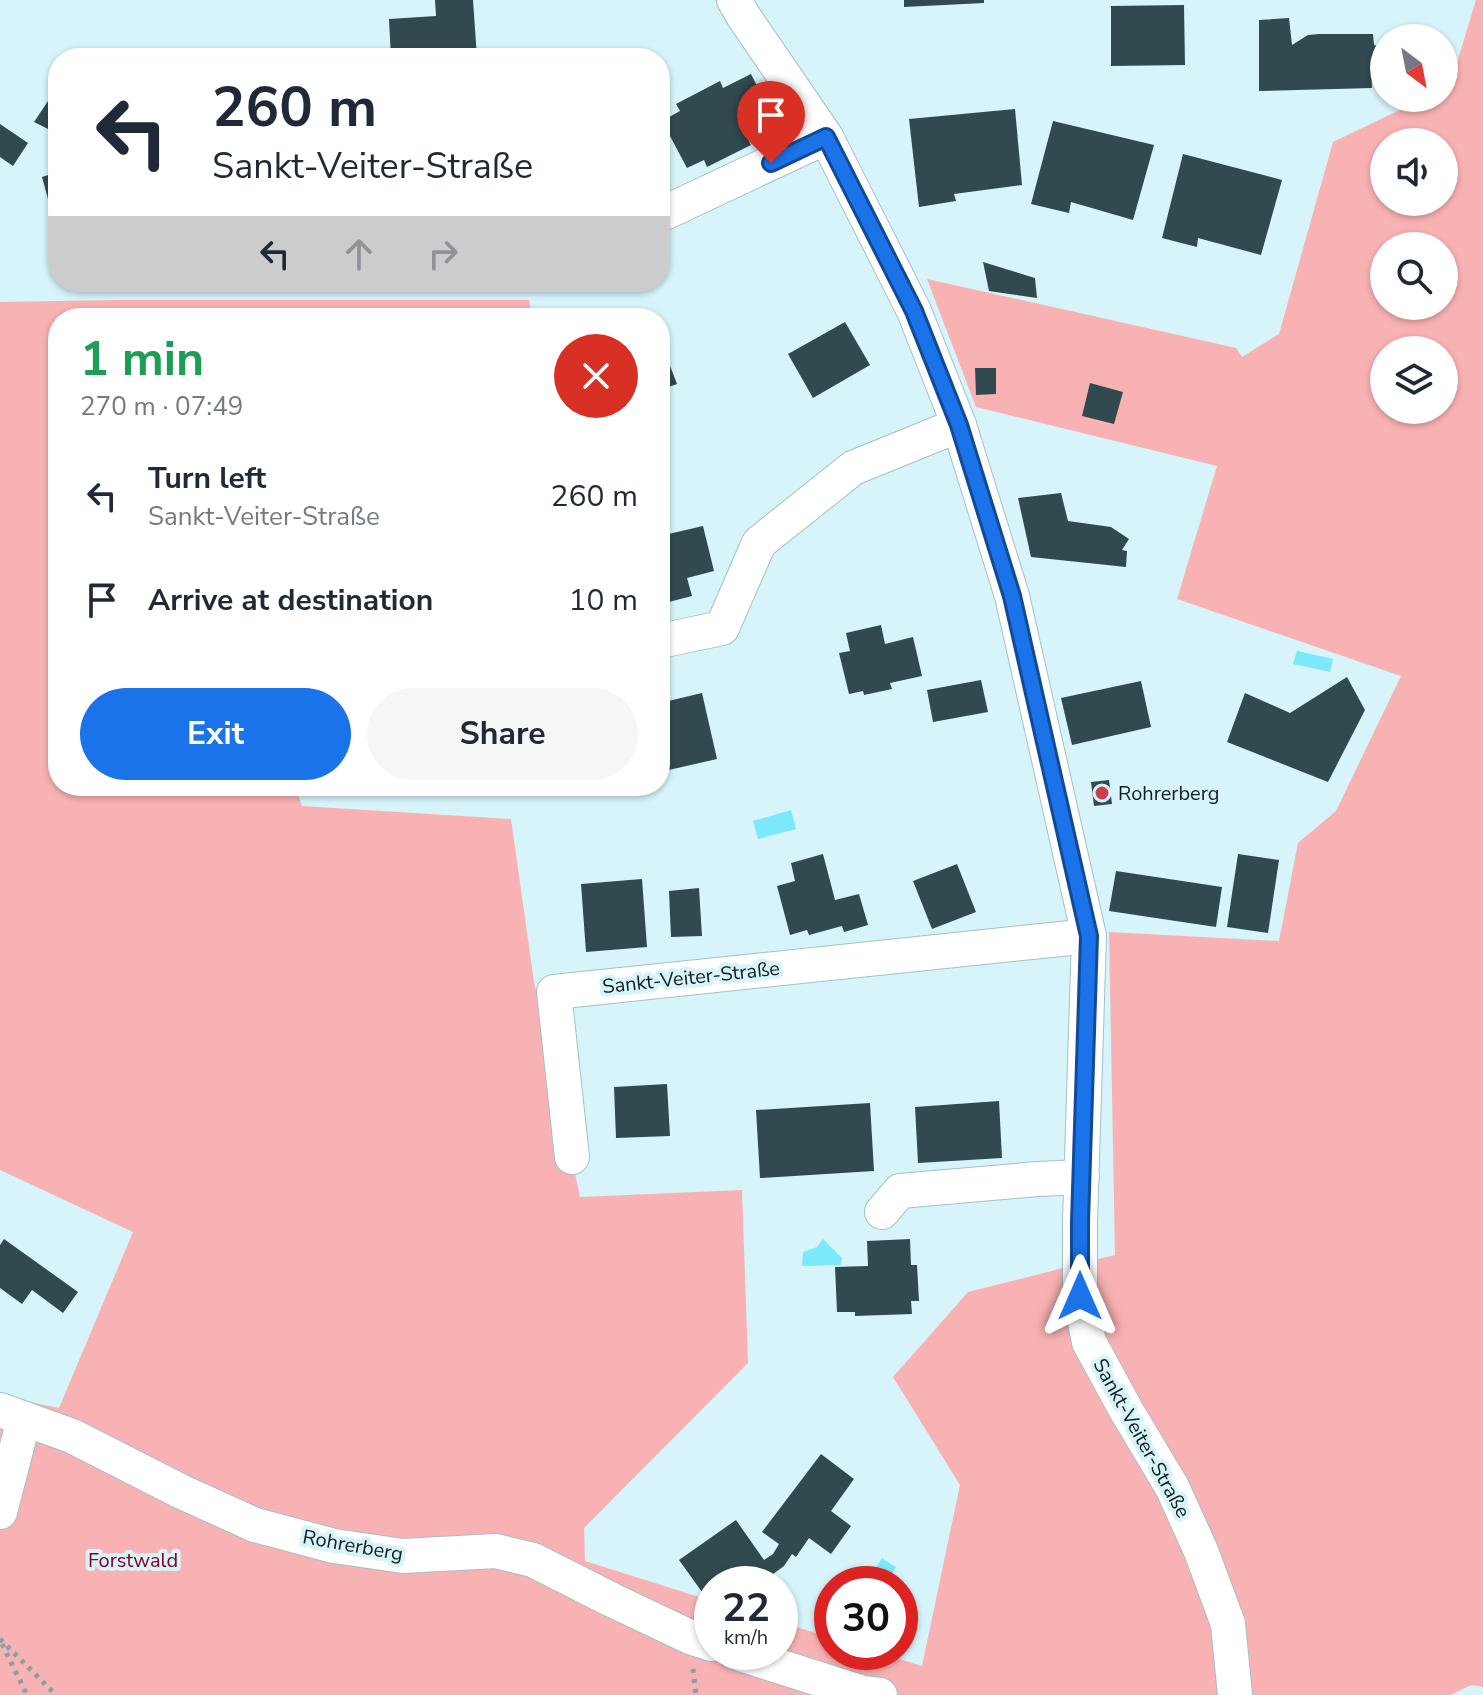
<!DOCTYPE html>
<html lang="en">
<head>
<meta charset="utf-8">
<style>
	body { margin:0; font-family:"Nunito Sans",sans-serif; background:#f6f6f7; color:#1f2937; height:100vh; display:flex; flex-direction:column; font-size:30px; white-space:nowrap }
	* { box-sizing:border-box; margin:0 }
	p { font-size:26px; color:#747a83 }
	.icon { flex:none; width:44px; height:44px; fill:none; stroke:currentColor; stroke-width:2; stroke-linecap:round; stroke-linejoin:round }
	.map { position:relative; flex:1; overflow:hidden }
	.side { position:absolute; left:48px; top:308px; width:622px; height:488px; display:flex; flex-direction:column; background:#fff; border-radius:32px; box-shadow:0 2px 6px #0004 }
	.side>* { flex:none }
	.banner { position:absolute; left:48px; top:48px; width:622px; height:244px; border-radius:32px; box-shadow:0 2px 6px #0004; background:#fff; color:#1f2937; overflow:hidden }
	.needle { width:52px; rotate:148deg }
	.fabs { position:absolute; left:1370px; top:24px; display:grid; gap:16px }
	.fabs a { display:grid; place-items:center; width:88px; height:88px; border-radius:50%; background:#fff; box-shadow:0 2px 6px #0004; font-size:40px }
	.speed { position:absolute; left:694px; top:1566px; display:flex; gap:16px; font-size:40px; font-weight:700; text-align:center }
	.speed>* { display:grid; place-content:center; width:104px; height:104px; border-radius:50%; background:#fff; box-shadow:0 2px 6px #0004; line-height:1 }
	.speed small { font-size:20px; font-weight:400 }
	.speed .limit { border:12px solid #d22; background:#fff; color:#111 }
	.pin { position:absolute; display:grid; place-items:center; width:68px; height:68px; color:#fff; margin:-82px -34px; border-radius:50% 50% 50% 0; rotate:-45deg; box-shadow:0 0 8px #0007 }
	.pin .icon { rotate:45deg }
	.me { position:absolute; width:88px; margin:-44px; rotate:0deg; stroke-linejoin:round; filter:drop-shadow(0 0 6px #0008) }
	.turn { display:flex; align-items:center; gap:28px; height:168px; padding:0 32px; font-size:36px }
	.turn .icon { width:104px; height:104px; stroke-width:2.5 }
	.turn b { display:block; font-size:56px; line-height:68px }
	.lanes { display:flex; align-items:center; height:76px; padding:0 32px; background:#0003; justify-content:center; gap:40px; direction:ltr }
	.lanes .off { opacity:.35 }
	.round { display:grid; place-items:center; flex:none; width:84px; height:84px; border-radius:42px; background:#f6f6f7 }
	.headline { display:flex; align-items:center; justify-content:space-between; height:136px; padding:0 32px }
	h1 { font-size:48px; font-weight:700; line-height:60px; color:#1e9e55 }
	.primary-button { display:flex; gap:16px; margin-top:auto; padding:16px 32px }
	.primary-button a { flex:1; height:92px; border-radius:48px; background:#1a73e8; color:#fff; font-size:32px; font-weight:700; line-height:92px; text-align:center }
	.primary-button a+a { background:#f6f6f7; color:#1f2937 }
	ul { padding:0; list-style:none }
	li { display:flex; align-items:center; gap:24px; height:104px; padding:0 32px }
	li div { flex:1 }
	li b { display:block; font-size:30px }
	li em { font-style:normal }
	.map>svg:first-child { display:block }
	.green { fill:#f9b2b3; fill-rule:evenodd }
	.water { fill:#7be8fc }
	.building { fill:#314a4f }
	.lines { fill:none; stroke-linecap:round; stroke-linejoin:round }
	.minor-casing { stroke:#a3c0c5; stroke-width:36 }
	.path { stroke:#899fa4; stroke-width:5; stroke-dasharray:4 6; stroke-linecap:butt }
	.minor { stroke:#fff; stroke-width:34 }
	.route-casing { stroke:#114b97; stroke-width:20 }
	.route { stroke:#1a73e8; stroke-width:14 }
	.poi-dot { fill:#cd3d50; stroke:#d6f4fa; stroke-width:3 }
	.labels { text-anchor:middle; stroke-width:8; stroke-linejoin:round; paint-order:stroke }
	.poi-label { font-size:20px; fill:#131e20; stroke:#d6f4fa; text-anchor:start }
	.street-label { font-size:20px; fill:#131e20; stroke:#d6f4fa }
	.park-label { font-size:20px; fill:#880025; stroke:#d6f4fa }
</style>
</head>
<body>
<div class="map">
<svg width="1483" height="1695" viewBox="0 0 1483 1695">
	<rect width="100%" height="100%" fill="#d6f4fa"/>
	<path class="green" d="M1476,0H1483V1687L1471,1685L1451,1695H0V1396L59,1408L133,1232L0,1170V302L116,300H529L533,318H58V786H295L302,806L511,819L534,982L580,1197L742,1190L748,1363L584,1528L585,1561L712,1601V1652H780V1622L832,1638V1652H877L922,1666L960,1485L893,1377L968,1292L1115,1255L1109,932L1279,941L1298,843L1336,811L1401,676L1177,599L1217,466L976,407L927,279L1236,348L1242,357L1279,334L1333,142L1425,98H1444V89L1450,86ZM1384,142H1444V202H1384ZM1384,246H1444V306H1384ZM1384,350H1444V410H1384Z"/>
	<g class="water">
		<path d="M1297,651L1333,659L1330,672L1293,664Z"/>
		<path d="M791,810L796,829L758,839L753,821Z"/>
		<path d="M823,1239L842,1258L841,1265L802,1266L803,1252L817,1247Z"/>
		<path d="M882,1558L896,1567L886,1584H866Z"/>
	</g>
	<g class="building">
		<path d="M435,0H473L477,58H391L389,19L436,16Z"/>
		<path d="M904,0H984V3L904,7Z"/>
		<path d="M1184,5L1185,65L1111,66V6Z"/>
		<path d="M1289,18L1292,45L1308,35L1319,34H1373L1374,45L1384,47V55L1383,69L1371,64L1372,88L1259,91V20Z"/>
		<path d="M751,74L775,121L746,136L751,145L707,167L704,160L687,168L662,121L680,111L676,104L720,81L723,88Z"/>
		<path d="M58,86V134L34,122Z"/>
		<path d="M1015,109L1022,185L954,194L956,201L919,207L909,119Z"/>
		<path d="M1053,121L1154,145L1133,220L1071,202L1069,213L1031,204Z"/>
		<path d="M0,124L28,143L13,166L0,157Z"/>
		<path d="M1183,154L1282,180L1261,255L1198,238L1197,247L1162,238Z"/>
		<path d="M58,172V231L57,232L42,177Z"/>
		<path d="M983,262L1035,278L1037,298L989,291Z"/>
		<path d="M845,322L870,365L813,398L788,354Z"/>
		<path d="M660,340L677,384L660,390Z"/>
		<path d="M975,368H996V394L976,395Z"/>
		<path d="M1090,383L1123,392L1114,424L1082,416Z"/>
		<path d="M1061,493L1068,521L1111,527L1129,539L1122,550L1127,551L1126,567L1031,557L1018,498Z"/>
		<path d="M703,526L714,571L687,578L692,596L661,604L660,536Z"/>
		<path d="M881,625L885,644L913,637L922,676L890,683L892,689L864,695L863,691L849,694L839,653L850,651L846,633Z"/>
		<path d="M1347,677L1365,710L1328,782L1227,742L1245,693L1290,713Z"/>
		<path d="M981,680L988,712L933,722L927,690Z"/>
		<path d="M1141,681L1151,727L1072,745L1061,698Z"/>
		<path d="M702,693L717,759L660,772V703Z"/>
		<path d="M1109,780L1112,804L1094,806L1091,782Z"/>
		<path d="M352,786H393L394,793L352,796Z"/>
		<path d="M823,854L835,900L859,894L868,925L844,932L842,926L809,935L807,930L790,935L777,886L795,881L791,863Z"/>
		<path d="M1238,854L1279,860L1268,933L1227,927Z"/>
		<path d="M957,864L976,912L932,929L913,881Z"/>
		<path d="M1116,871L1222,887L1216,927L1109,911Z"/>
		<path d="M642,879L647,947L586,952L581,884Z"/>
		<path d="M699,888L702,936L671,937L669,891Z"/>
		<path d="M667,1084L670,1136L616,1138L614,1087Z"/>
		<path d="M999,1101L1002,1158L918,1163L915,1107Z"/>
		<path d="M870,1103L874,1171L760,1178L756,1110Z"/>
		<path d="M4,1239L78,1292L63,1313L32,1290L22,1304L0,1288V1245Z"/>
		<path d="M910,1239L911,1265H917L919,1301H911L912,1314L855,1316V1312H837L835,1267L868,1266L867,1241Z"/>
		<path d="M821,1454L854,1479L831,1511L851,1526L831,1554L809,1538L796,1557L792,1554L784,1566L773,1574L780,1584H743L738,1577L729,1584H712V1596L707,1599L679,1560L736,1520L764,1560L773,1554L779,1544L762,1532Z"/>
	</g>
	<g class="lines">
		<g class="minor-casing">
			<g id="minor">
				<path d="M734,0L744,17L826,137L914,311L959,425L1012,596L1089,936L1080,1222V1296L1089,1342L1126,1410L1172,1487L1201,1551L1228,1624L1235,1695"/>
				<path d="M660,215L826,137"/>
				<path d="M660,641L722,628L759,543L853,468L959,425"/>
				<path d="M572,1157L554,992L1089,936"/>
				<path d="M882,1212L900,1191L1038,1179L1082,1177"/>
				<path d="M0,1410L72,1436L182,1492L255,1525L334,1546L403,1556L496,1551L533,1560L612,1600L690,1637L712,1644"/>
				<path d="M0,1512L24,1419"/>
				<path d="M734,1652L863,1693L880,1695"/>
			</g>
		</g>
		<g class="path">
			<path d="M0,1639L56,1695"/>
			<path d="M2,1644L27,1695"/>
			<path d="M693,1669L696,1695"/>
		</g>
		<use href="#minor" class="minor"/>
	</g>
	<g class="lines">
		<g class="route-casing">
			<path id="route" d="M771,163L826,137L914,311L959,425L1012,596L1089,936L1080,1222V1296"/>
		</g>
		<use href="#route" class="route"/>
	</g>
	<circle class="poi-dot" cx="1102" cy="793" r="8"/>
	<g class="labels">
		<g class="poi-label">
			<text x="1118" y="800">Rohrerberg</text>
		</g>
		<g class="street-label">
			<text transform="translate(691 977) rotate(-6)" y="7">Sankt-Veiter-Straße</text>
			<text transform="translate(1142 1438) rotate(61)" y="7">Sankt-Veiter-Straße</text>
			<text transform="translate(353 1545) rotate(10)" y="7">Rohrerberg</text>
		</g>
		<g class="park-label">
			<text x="133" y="1567">Forstwald</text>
		</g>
	</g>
</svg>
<div class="fabs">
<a><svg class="needle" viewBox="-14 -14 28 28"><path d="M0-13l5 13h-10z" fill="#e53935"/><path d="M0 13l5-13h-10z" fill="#747a83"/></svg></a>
<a><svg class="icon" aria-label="sound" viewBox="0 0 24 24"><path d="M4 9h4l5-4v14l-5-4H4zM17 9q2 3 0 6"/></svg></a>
<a><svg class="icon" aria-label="search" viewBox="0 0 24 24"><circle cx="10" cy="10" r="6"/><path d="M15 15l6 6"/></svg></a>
<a><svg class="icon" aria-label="layers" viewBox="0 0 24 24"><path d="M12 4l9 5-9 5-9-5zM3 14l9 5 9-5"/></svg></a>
</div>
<div class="speed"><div>22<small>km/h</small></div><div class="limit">30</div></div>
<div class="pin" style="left:771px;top:163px;background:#d93025"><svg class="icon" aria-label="arrive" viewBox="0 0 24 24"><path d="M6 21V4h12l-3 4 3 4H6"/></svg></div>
<svg class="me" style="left:1080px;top:1296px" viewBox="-20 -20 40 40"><path d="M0-17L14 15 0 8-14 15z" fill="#1a73e8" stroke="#fff" stroke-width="4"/></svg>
<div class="banner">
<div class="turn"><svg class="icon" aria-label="left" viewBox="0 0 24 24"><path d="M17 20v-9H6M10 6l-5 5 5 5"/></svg><div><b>260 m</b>Sankt-Veiter-Straße</div></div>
<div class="lanes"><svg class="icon" aria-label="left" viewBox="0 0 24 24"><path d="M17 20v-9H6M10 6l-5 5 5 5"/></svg><svg class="icon off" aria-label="ahead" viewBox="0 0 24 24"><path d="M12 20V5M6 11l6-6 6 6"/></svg><svg class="icon off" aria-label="right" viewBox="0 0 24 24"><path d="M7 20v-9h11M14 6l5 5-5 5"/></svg></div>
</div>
<section class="side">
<div class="headline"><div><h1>1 min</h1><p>270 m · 07:49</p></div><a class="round" style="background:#d93025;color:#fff"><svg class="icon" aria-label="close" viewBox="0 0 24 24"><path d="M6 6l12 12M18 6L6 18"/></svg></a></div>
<ul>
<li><svg class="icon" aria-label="left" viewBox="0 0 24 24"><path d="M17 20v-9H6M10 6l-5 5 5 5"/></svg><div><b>Turn left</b><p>Sankt-Veiter-Straße</p></div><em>260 m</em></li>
<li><svg class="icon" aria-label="arrive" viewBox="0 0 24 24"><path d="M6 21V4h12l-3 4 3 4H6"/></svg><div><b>Arrive at destination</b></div><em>10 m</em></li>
</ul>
<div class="primary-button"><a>Exit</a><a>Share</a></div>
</section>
</div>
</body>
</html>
